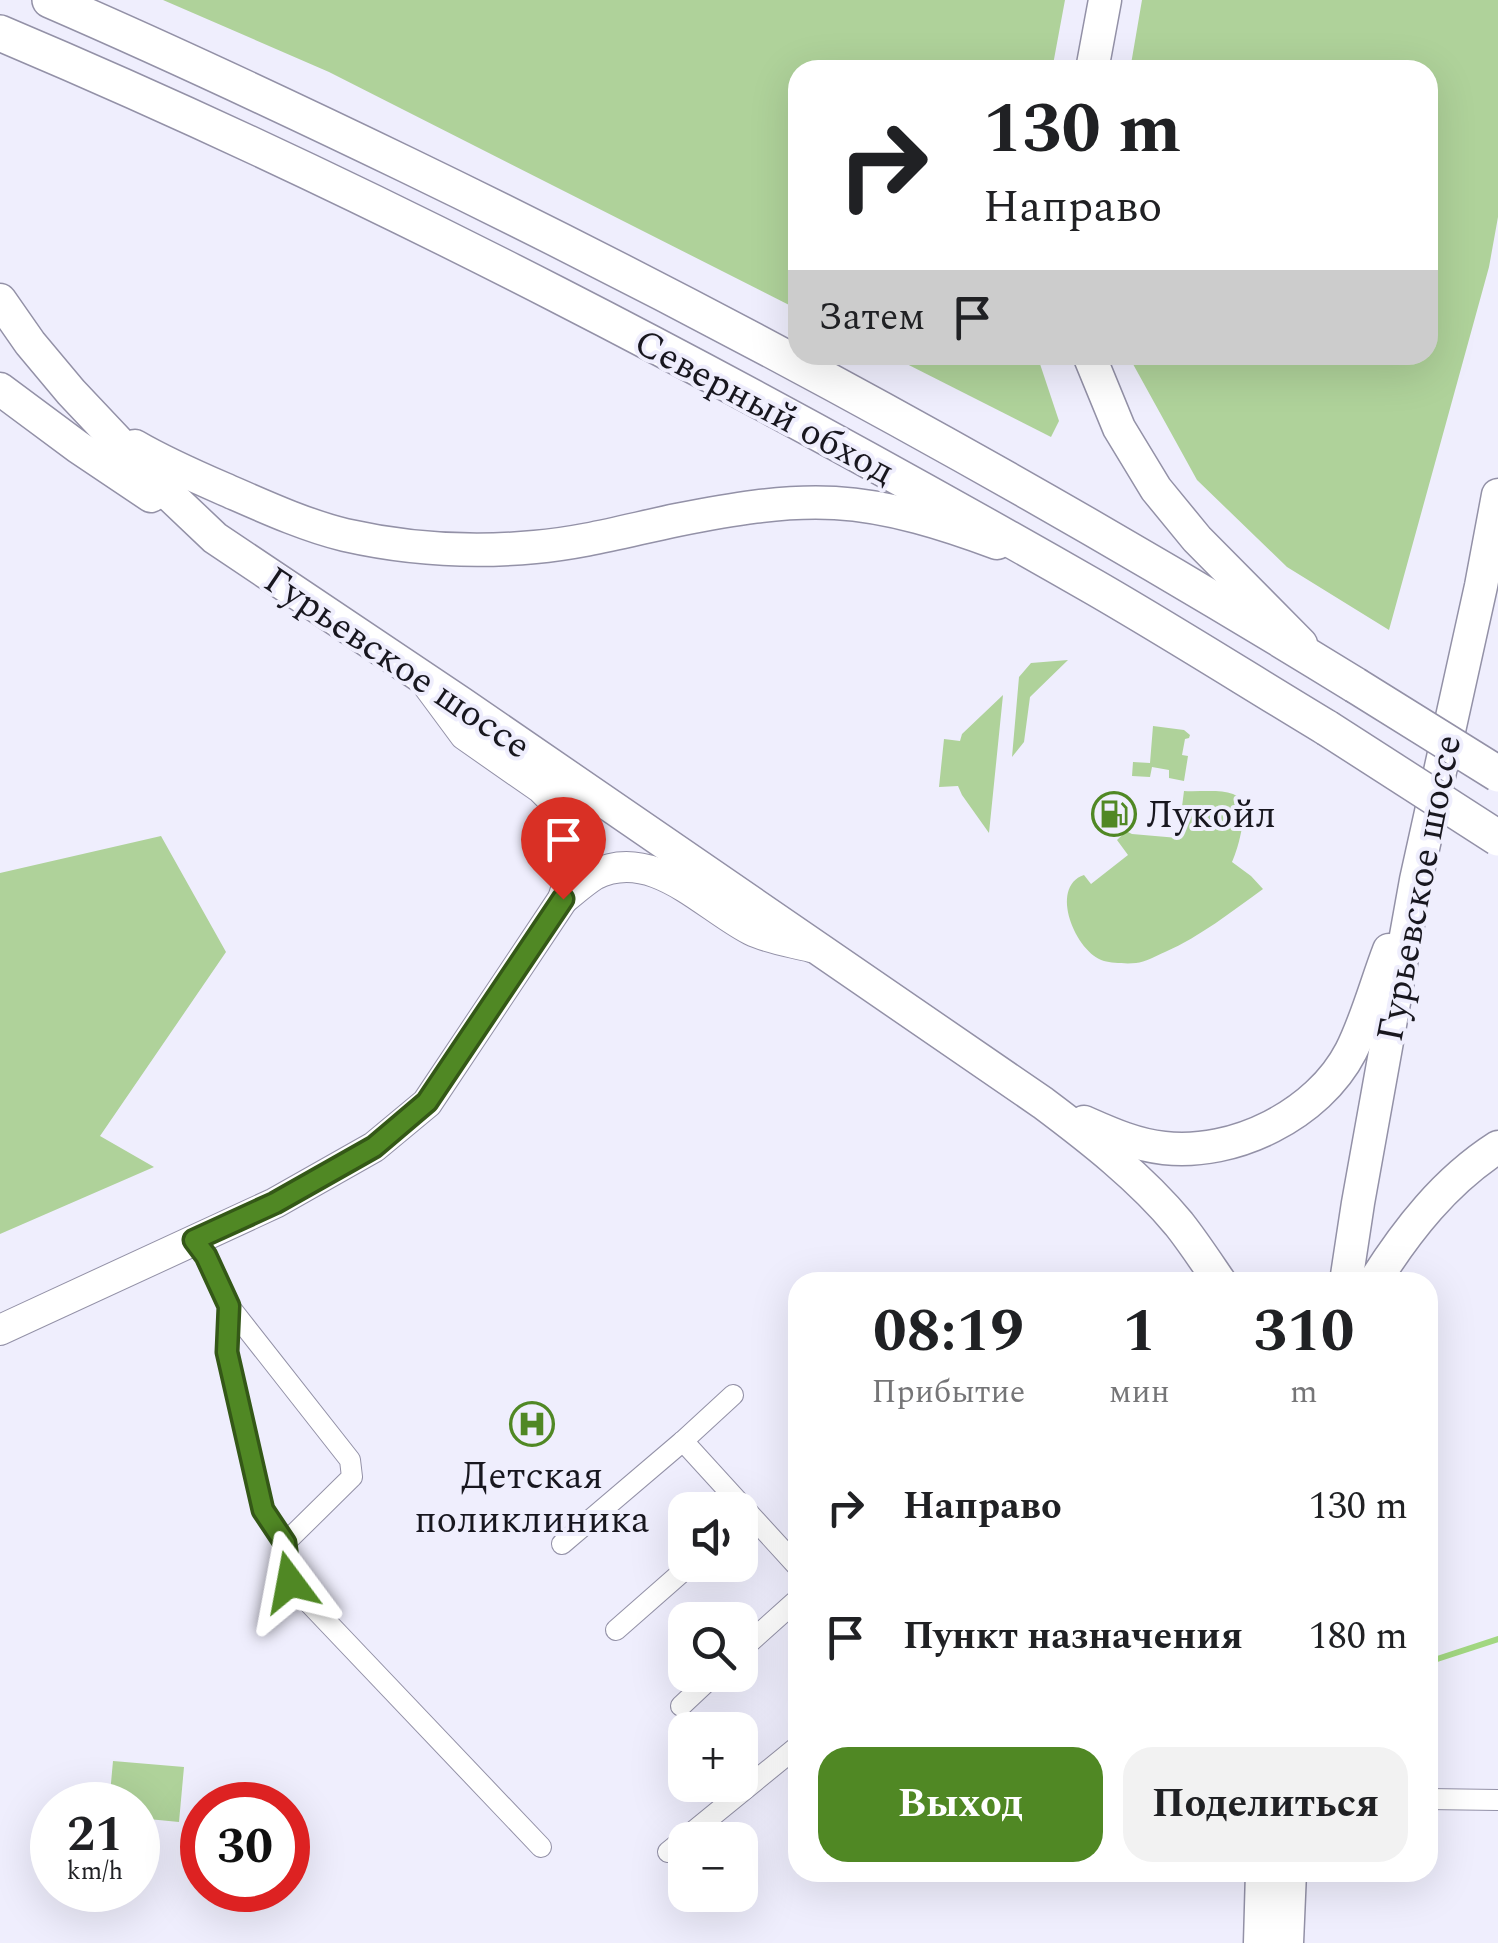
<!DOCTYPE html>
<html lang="ru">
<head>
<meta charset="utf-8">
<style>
	body { margin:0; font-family:Spectral,serif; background:#f2f2f2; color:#202124; height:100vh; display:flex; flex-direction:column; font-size:38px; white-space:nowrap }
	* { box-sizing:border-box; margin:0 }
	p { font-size:32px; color:#757577 }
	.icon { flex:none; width:55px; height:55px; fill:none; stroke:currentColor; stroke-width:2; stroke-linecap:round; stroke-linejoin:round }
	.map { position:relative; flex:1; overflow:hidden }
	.panel { position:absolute; left:788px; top:1272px; width:650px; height:610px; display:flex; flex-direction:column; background:#fff; border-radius:30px; box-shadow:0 10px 40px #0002 }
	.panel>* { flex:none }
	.banner { position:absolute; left:788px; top:60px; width:650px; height:305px; border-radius:30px; box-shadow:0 10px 40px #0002; background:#fff; color:#202124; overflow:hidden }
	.tools { position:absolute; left:668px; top:1492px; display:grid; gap:20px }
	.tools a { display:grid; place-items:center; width:90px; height:90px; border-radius:20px; background:#fff; box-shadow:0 10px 40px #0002; font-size:50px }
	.speed { position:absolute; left:30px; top:1782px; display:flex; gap:20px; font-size:50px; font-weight:700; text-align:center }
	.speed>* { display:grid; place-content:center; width:130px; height:130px; border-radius:50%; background:#fff; box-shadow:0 10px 40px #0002; line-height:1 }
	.speed small { font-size:25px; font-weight:400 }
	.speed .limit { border:15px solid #d22; background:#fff; color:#111 }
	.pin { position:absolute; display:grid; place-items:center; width:85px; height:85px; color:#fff; margin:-102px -42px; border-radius:50% 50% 50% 0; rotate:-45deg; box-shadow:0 0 10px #0007 }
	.pin .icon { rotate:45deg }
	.me { position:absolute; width:110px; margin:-55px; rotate:347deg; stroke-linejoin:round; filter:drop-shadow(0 0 8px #0008) }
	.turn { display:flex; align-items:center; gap:35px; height:210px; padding:0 30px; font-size:45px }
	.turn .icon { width:130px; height:130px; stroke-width:2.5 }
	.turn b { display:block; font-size:70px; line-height:85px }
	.then { display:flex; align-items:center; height:95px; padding:0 30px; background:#0003; gap:20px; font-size:38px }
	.eta { display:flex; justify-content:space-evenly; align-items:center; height:170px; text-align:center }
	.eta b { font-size:60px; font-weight:700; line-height:70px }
	.primary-button { display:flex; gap:20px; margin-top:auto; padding:20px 30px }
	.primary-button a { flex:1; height:115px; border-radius:30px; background:#508824; color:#fff; font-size:40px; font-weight:700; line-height:115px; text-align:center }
	.primary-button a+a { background:#f2f2f2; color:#202124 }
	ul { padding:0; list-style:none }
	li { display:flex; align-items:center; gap:30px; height:130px; padding:0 30px }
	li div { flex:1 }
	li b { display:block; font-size:38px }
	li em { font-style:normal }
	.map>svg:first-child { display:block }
	.green { fill:#afd29a }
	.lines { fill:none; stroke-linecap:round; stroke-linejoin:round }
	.stream { stroke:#a2d781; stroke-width:6 }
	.minor-casing { stroke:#9391a7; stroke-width:22 }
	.secondary-casing { stroke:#9391a7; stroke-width:32 }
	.primary-casing { stroke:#9391a7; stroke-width:35 }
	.trunk-casing { stroke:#9391a7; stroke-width:38 }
	.minor { stroke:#fff; stroke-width:20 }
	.secondary { stroke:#fff; stroke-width:30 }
	.primary { stroke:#fff; stroke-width:32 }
	.trunk { stroke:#fff; stroke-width:35 }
	.trunk-bridge-casing { stroke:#9391a7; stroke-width:38; stroke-linecap:butt }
	.trunk-bridge { stroke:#fff; stroke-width:35 }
	.route-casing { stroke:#345817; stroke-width:25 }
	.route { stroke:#508824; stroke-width:18 }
	.labels { text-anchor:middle; stroke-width:8; stroke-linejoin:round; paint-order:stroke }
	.street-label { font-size:38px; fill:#18171f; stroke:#efeefd }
	.poi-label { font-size:38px; fill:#18171f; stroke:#efeefd; text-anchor:start }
</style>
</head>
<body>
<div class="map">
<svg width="1498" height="1943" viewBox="0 0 1498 1943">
	<rect width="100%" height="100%" fill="#efeefd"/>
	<g class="green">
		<path d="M163,0H1065L1052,70H798L797,309L329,72Z"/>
		<path d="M1142,0H1498V217L1489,267L1389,630L1287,567L1197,480L1128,355H1428V70H1130Z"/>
		<path d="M889,355H1037L1059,421L1051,437Z"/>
		<path d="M1068,660L1030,697L1024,742L1012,757L1019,677L1031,663Z"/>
		<path d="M1003,695L989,833L962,795L958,786L939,787L944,739L960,741L962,734Z"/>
		<path d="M1153,726L1184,730L1190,735L1189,738L1185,739L1182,755L1188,756L1184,781L1169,778V770L1152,767L1150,777L1132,776L1133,762L1150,763Z"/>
		<path d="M1184,791C1199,792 1220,789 1233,794C1253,801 1238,849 1232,862L1251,876L1263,889C1231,912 1201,936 1165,952C1156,956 1145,962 1136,963C1127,964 1112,963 1104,961C1076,953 1048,887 1084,875L1091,884L1128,855L1117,840L1126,831L1132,834L1178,838Z"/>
		<path d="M161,836L226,952L100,1136L154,1167L0,1234V873Z"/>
		<path d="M113,1761L184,1767L179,1822L138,1818V1805H109Z"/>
	</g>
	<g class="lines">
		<path class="stream" d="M1428,1662L1498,1639"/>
		<g class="minor-casing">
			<g id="minor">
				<path d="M194,1239L206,1256L229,1306L350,1460L352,1477L285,1543"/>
				<path d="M229,1306L227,1352L263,1510L285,1543L290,1583L541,1847"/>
				<path d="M683,1441L798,1567"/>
				<path d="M562,1544L683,1441L733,1395"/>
				<path d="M616,1630L690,1565"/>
				<path d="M740,1651L798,1599"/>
				<path d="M681,1706L714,1675"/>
				<path d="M1428,1799L1498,1800"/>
				<path d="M668,1852L798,1746"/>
			</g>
		</g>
		<g class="secondary-casing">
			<g id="secondary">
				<path d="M563,899C573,891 583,882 594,875C652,845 704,906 751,930C769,939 792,942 811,947"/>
				<path d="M0,1330L275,1203L374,1147L427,1103L563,899L571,874V855L570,839L560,807L541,788L465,735L428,685"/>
			</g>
		</g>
		<g class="primary-casing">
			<g id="primary">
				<path d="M1092,70L1105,0"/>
				<path d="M0,300L30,343L71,392L155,481L215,538L461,703L1043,1103C1091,1139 1141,1178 1179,1224C1194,1243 1207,1263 1220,1282"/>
				<path d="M1089,355L1119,428L1156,489L1197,539L1301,644"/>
				<path d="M0,389L78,447L151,496"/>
				<path d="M135,446C164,463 194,476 224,489C263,506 304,525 345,535C407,549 472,553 535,547C583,543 629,530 677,520C728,510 782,500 835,503C890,506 946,524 997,543"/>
				<path d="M1084,1122C1109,1133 1135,1145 1164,1148C1234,1156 1318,1115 1351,1051C1366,1022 1377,981 1389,950"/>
				<path d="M1346,1282L1358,1203L1416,880L1481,586L1498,495"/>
				<path d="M1374,1282C1407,1230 1445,1181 1498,1147"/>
				<path d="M1260,1943L1262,1872"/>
				<path d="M1287,1943L1290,1872"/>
			</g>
		</g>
		<g class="trunk-casing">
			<g id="trunk">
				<path d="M50,0C170,52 289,108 407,165C732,322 1048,496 1355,685"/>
				<path d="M0,33C377,192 739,384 1094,587C1172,632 1249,681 1327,728"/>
			</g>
		</g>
		<use href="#minor" class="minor"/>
		<use href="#secondary" class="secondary"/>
		<use href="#primary" class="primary"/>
		<use href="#trunk" class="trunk"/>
		<g class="trunk-bridge-casing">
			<g id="trunk-bridge">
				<path d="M1355,685L1498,774"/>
				<path d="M1327,728L1498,838"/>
			</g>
		</g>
		<use href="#trunk-bridge" class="trunk-bridge"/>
	</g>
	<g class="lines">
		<g class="route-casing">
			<path id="route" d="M290,1582L285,1543L263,1510L227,1352L229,1306L206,1256L194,1240L275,1203L374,1147L427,1102L563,899"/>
		</g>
		<use href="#route" class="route"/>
	</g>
	<defs>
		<g id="fuel-ring" transform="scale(2.25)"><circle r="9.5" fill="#efeefd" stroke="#508824" stroke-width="1.5"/><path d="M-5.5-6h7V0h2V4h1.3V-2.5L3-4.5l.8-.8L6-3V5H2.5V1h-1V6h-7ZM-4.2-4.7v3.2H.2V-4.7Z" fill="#508824"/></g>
		<g id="hospital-ring" transform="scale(2.25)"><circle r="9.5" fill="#efeefd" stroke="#508824" stroke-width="1.5"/><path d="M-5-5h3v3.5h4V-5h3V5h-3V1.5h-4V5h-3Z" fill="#508824"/></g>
	</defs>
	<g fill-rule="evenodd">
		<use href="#fuel-ring" x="1114" y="814"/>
		<use href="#hospital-ring" x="532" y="1424"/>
	</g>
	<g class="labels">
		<g class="street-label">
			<text transform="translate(765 406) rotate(28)" y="13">Северный обход</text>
			<text transform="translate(398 662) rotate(34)" y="13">Гурьевское шоссе</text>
			<text transform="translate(1418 888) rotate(-79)" y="13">Гурьевское шоссе</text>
		</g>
		<g class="poi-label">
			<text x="1146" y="827">Лукойл</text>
			<text x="532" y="1488" text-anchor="middle">Детская<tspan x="532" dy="44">поликлиника</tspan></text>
		</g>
	</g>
</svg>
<div class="tools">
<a><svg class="icon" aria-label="sound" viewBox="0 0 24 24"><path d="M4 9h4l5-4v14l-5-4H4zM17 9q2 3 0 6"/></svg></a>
<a><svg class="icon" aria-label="search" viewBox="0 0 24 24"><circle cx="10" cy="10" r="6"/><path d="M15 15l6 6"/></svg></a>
<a>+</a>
<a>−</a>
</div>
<div class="speed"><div>21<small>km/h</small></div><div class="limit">30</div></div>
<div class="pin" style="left:563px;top:899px;background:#d93025"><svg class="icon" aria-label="arrive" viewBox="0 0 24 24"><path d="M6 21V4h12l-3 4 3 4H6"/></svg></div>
<svg class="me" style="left:290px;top:1582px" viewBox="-20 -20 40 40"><path d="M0-17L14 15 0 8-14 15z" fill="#508824" stroke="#fff" stroke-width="4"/></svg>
<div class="banner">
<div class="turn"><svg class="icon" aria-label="right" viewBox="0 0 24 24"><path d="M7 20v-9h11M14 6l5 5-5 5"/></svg><div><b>130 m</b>Направо</div></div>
<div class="then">Затем<svg class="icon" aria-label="arrive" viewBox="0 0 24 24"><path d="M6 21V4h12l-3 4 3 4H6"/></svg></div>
</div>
<section class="panel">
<div class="eta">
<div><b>08:19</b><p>Прибытие</p></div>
<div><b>1</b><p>мин</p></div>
<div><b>310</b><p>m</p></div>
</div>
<ul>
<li><svg class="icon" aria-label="right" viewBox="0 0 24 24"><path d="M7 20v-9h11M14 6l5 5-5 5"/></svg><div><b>Направо</b></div><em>130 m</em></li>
<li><svg class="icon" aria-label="arrive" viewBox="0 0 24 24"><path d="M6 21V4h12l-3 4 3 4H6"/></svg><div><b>Пункт назначения</b></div><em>180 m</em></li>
</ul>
<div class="primary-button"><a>Выход</a><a>Поделиться</a></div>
</section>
</div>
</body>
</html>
